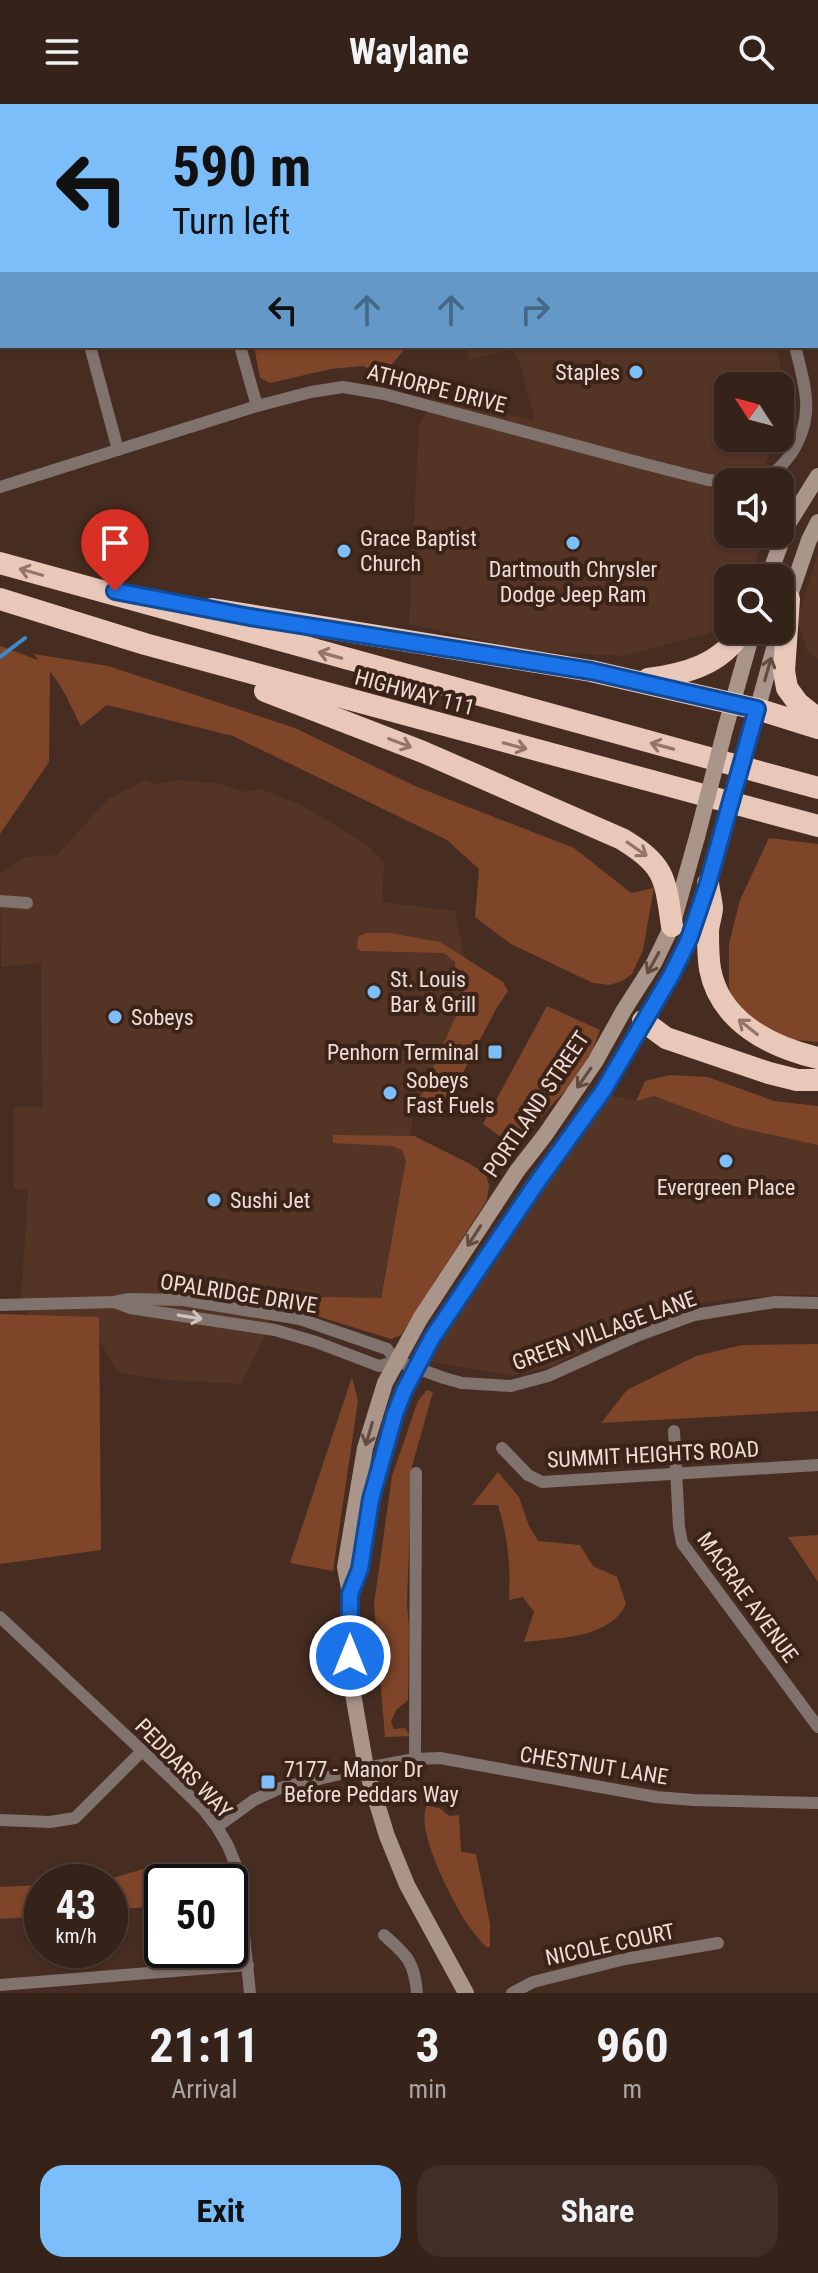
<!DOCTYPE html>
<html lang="en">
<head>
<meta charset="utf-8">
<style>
	body { margin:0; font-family:"Roboto Condensed",sans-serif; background:#402f26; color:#f1f3f6; height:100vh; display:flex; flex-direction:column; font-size:30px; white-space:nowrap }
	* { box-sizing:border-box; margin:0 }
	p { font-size:26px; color:#aaa4a2 }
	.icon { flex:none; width:44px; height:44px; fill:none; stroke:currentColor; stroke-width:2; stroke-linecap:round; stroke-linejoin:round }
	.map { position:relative; height:1889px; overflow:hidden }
	.panel { display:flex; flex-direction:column; background:#352219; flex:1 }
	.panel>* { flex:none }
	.hud { position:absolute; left:0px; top:0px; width:818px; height:244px; box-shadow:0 2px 6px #0004,0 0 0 2px #4f3f38; background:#7cbef9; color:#111; overflow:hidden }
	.needle { width:52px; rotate:306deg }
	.fabs { position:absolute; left:714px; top:268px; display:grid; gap:16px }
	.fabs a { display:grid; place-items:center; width:80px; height:80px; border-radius:16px; background:#352219; box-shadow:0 2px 6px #0004,0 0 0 2px #4f3f38; font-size:40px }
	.speed { position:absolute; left:24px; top:1760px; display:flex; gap:16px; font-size:40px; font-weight:700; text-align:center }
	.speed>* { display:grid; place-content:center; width:104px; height:104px; border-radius:50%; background:#352219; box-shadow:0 2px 6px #0004,0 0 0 2px #4f3f38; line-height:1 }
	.speed small { font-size:20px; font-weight:400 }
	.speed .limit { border:4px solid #111; border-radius:12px; background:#fff; color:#111 }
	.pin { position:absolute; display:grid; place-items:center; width:68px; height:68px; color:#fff; margin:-82px -34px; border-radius:50% 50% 50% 0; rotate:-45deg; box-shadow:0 0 8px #0007 }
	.pin .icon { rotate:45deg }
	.me { position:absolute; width:88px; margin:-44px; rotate:0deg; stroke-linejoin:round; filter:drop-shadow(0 0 6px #0008) }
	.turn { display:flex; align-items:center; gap:28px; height:168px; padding:0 40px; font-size:36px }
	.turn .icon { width:104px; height:104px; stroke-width:2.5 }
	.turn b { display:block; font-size:56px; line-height:68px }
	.lanes { display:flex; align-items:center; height:76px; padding:0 40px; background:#0003; justify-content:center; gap:40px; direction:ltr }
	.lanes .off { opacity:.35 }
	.eta { display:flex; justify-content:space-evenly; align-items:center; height:136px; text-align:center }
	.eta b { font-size:48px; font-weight:700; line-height:56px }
	.action { display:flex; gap:16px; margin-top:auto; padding:16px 40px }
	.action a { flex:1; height:92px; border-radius:24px; background:#7cbef9; color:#111; font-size:32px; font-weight:700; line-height:92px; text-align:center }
	.action a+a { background:#402f26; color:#f1f3f6 }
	header { display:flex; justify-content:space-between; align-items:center; height:104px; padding:0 40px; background:#352219; font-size:36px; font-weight:700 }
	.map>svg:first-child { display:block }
	.built { fill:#543425; fill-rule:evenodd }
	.green { fill:#7e4529 }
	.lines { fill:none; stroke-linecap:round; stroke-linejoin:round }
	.stream { stroke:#3d8bcb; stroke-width:4 }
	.street { stroke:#80726c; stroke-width:12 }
	.secondary { stroke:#aa958b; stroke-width:16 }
	.highway { stroke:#e9c8b9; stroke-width:22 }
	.secondary-bridge { stroke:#aa958b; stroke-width:16 }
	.oneway { stroke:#927668 }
	.oneway2 { stroke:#624b40 }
	.oneway3 { stroke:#d2c2bc }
	.route-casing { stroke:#114b97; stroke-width:20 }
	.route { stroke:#1a73e8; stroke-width:14 }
	.poi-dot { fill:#7cbef9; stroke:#3c2318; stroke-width:3 }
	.labels { text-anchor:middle; stroke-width:8; stroke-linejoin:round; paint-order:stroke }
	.poi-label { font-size:22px; fill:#eeddd6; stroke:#3c2318; text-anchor:start }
	.street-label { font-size:22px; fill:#eeddd6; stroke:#3c2318 }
</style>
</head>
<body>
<header><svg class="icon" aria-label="menu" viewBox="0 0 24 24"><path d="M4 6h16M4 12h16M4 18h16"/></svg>Waylane<svg class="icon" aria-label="search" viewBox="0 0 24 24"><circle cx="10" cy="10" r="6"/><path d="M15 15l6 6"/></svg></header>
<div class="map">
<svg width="818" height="1889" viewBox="0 0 818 1889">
	<rect width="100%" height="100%" fill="#472d21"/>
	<g class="built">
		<path d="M451,0H735V2H452Z"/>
		<path d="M466,242H777L787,302L785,335L764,358L794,374L780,399V378H728V430H764L750,474H728V524L624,552L532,547L409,520L419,320L440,290L535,317L518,254L512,245L469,256ZM728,282H780V334H728Z"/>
		<path d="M818,449V555L808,549L797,516Z"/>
		<path d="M146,676L153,680L182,676L220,680L246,688L260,685L302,701L363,738L384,758L382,798L455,807L464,852V899L454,916L413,1009L410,1036L380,1194L273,1193L268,1225L241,1280L167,1276L118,1268L99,1236V1213L28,1211L21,1197L28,1087L14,1084V1003H42L41,859L1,863L0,770L26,753L57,751L108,695Z"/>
		<path d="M590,986L635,997L654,992L736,1023L818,1041V1192L805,1190L739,1194L686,1201L626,1224L553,1262L512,1272L412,1254L437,1210Z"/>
	</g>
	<g class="green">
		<path d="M254,242H416L404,246L387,266H372L363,262L331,265L270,279L260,274Z"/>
		<path d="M0,542L38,556L34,550L108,562L295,624L417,683L574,744L631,789L654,784L643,846L632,870L622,877L610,881L593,879L511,840L475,813L479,765L447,736L233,632L107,601L81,622C71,604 64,583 50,568L49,658L0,730Z"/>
		<path d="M769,734L818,740V938L786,935L752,914L734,897L729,884V840L740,796Z"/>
		<path d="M366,829H390L440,838L503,878L508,887L496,905L447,999C436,1012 429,1010 413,1009L454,916L464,899V866L455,865V858L444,849L361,847L357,844L358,833Z"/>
		<path d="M547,902L600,926L592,947L570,982L549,1004L519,1041H512L483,1020Z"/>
		<path d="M670,971L708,973L774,997L818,1002V1041L736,1023L654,992L636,997L645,977Z"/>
		<path d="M333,1031L414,1032L470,1060L486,1070L489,1082L487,1096L401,1231L391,1235L272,1198V1192L381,1194L406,1056L402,1046L392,1042L333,1039Z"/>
		<path d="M0,1210L99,1213L101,1446L0,1460Z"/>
		<path d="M818,1240V1307L601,1319L627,1286L696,1252L742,1241Z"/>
		<path d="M352,1273L358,1297L333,1467L290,1459Z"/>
		<path d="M427,1286L433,1288L412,1362L407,1499L409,1524L408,1596L396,1606L391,1618L394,1625L405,1624L410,1632L385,1633L374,1500L392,1372L418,1297Z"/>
		<path d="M498,1368L519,1393L529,1422L538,1437L580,1441L593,1462L617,1473L626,1500C610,1535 556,1534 524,1538L534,1508L523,1493L509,1496C511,1462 508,1434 498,1401H472Z"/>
		<path d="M818,1431V1478L788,1433Z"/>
		<path d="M427,1701L441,1705L449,1712L459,1711L461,1748L476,1750L490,1820V1843H486C479,1835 472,1827 466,1818C452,1796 414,1724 427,1701Z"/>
		<path d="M157,1761L171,1778H162V1802L110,1806V1778H99Z"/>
		<path d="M219,1762L226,1778H180Z"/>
		<path d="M42,1781V1812L0,1815V1783Z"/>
	</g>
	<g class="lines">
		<path class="stream" d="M0,553L25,534"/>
		<g class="street">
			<path d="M24,0L25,2"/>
			<path d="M174,0V2"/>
			<path d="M90,242L118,346"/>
			<path d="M240,242L257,302"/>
			<path d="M758,378C773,372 782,362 791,350C816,312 805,283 795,242"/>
			<path d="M0,383L257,302L311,288L343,283L384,290L645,360L708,376L728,378"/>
			<path d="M0,797L27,799"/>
			<path d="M114,1198L130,1204L275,1226L316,1238L379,1262L397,1257"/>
			<path d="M0,1201L114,1198L129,1195L183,1196L300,1215L387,1245L397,1257L444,1274L462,1279L511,1282L548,1272L639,1231L694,1211L775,1198L818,1199"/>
			<path d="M674,1327L679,1423L682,1439L818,1623"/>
			<path d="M502,1344L528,1371L542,1378L818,1361"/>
			<path d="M0,1513L171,1674L204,1706L217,1723L228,1742L237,1764L250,1889"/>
			<path d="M415,1655L416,1369"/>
			<path d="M0,1716L50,1718L75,1714L142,1647"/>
			<path d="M217,1723L254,1696L280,1684L366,1664L415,1655L440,1654L656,1693L694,1696L818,1699"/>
			<path d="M384,1831C407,1852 414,1856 417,1889"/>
			<path d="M0,1881L248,1861"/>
			<path d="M512,1889L533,1878L625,1855L718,1839"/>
		</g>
		<g class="secondary">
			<path d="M752,0L753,2"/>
			<path d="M816,82L818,83"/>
			<path d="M768,474L788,420L818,372"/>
			<path d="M786,503L809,436L818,418"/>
			<path d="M726,622L753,526"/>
			<path d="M751,629L779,526"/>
			<path d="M351,1488L360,1465L371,1395L395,1310L404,1287L432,1234L536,1080L603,987L672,870L689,835L721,738"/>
			<path d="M466,1889L407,1781L387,1732L366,1664L352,1584L350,1490L345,1463L365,1344L385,1279L420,1215L517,1067L545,1031L595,958L624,906L654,859L672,822L697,733"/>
		</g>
		<g class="highway">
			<path d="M0,459L818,684"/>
			<path d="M768,474V473"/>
			<path d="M0,495L145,540L818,722"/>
			<path d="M789,495L784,567L787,584L798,599L818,615"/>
			<path d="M212,505L591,567L757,605L818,624"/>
			<path d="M648,575C684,570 722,561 742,526"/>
			<path d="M265,587L423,648L622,735C665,761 665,773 672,822"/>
			<path d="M708,779C709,787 711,795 712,803C712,811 708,820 708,828C708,839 708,853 710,865C720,918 771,943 818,954"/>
			<path d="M643,917L666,934L769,969L797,976H818"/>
		</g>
		<g class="secondary-bridge">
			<path d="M697,733L726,622"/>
			<path d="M721,738L751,629"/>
		</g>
	</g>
	<defs><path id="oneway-shaft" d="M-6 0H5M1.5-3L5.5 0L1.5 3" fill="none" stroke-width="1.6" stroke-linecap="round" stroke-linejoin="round" transform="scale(2)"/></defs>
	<g class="oneway">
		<use href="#oneway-shaft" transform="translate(31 468) rotate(-164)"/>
		<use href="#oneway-shaft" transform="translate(330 551) rotate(-165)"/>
		<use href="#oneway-shaft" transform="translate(400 639) rotate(21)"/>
		<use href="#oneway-shaft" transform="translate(515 642) rotate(15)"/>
		<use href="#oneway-shaft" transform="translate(662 642) rotate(-165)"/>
		<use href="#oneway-shaft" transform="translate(637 745) rotate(35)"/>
		<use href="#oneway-shaft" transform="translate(748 923) rotate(-141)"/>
	</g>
	<g class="oneway2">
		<use href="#oneway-shaft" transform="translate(768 565) rotate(-74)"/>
		<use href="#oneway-shaft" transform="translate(653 859) rotate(119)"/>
		<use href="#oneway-shaft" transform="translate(584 974) rotate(125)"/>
		<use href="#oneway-shaft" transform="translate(474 1132) rotate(123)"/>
		<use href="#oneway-shaft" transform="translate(369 1330) rotate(106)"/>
	</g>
	<use class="oneway3" href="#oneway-shaft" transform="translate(190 1213) rotate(9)"/>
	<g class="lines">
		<g class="route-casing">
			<path id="route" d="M115,487L250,513L591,567L757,605L708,779L689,835L672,870L603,987L536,1080L432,1234L404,1287L395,1310L371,1395L360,1465L350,1490V1552"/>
		</g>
		<use href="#route" class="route"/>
	</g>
	<g class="poi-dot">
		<circle cx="636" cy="268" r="8"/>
		<circle cx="573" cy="439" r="8"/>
		<circle cx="344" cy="447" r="8"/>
		<circle cx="374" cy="888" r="8"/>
		<circle cx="115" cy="913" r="8"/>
		<rect x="487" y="940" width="16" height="16" rx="4"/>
		<circle cx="390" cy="989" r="8"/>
		<circle cx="726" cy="1057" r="8"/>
		<circle cx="214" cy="1096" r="8"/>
		<rect x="260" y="1670" width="16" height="16" rx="4"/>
	</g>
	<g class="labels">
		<g class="poi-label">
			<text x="620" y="276" text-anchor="end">Staples</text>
			<text x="360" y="442">Grace Baptist<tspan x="360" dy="25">Church</tspan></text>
			<text x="573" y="473" text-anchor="middle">Dartmouth Chrysler<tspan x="573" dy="25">Dodge Jeep Ram</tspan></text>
			<text x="390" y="883">St. Louis<tspan x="390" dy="25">Bar &amp; Grill</tspan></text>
			<text x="131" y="921">Sobeys</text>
			<text x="479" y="956" text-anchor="end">Penhorn Terminal</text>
			<text x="406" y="984">Sobeys<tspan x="406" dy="25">Fast Fuels</tspan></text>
			<text x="726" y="1091" text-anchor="middle">Evergreen Place</text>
			<text x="230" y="1104">Sushi Jet</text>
			<text x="284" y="1673">7177 - Manor Dr<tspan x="284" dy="25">Before Peddars Way</tspan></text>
		</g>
		<g class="street-label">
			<text transform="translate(437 284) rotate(14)" y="8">ATHORPE DRIVE</text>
			<text transform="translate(415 588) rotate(15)" y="8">HIGHWAY 111</text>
			<text transform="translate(536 1000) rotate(-56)" y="8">PORTLAND STREET</text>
			<text transform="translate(239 1189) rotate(9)" y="8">OPALRIDGE DRIVE</text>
			<text transform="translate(604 1226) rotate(-20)" y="8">GREEN VILLAGE LANE</text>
			<text transform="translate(653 1350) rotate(-3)" y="8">SUMMIT HEIGHTS ROAD</text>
			<text transform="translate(748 1493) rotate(54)" y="8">MACRAE AVENUE</text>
			<text transform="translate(594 1661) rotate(9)" y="8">CHESTNUT LANE</text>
			<text transform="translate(184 1664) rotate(46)" y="8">PEDDARS WAY</text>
			<text transform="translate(610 1840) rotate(-12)" y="8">NICOLE COURT</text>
		</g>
	</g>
</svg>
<div class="fabs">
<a><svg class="needle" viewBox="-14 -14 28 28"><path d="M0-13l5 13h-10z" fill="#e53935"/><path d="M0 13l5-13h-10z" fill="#aaa4a2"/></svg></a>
<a><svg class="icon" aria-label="sound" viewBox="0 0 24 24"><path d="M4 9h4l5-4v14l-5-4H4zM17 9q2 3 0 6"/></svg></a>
<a><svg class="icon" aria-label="search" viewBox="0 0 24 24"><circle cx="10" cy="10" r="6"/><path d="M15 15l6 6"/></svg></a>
</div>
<div class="speed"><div>43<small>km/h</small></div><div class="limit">50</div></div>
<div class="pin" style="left:115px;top:487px;background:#d93025"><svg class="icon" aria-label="arrive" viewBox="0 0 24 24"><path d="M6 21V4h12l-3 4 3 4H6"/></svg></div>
<svg class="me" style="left:350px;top:1552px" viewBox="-20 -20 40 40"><circle r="17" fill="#1a73e8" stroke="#fff" stroke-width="3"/><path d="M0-11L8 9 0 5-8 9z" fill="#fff"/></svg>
<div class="hud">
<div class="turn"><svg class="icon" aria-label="left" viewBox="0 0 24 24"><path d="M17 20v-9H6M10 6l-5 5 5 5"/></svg><div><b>590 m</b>Turn left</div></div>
<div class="lanes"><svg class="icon" aria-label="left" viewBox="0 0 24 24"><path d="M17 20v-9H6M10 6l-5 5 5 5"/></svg><svg class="icon off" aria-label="ahead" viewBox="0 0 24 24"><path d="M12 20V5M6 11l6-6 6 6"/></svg><svg class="icon off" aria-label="ahead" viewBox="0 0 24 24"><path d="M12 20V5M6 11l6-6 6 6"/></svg><svg class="icon off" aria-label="right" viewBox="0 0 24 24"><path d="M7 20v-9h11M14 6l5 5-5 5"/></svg></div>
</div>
</div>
<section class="panel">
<div class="eta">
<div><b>21:11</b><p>Arrival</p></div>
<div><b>3</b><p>min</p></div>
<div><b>960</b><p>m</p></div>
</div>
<div class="action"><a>Exit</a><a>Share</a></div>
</section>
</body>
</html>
